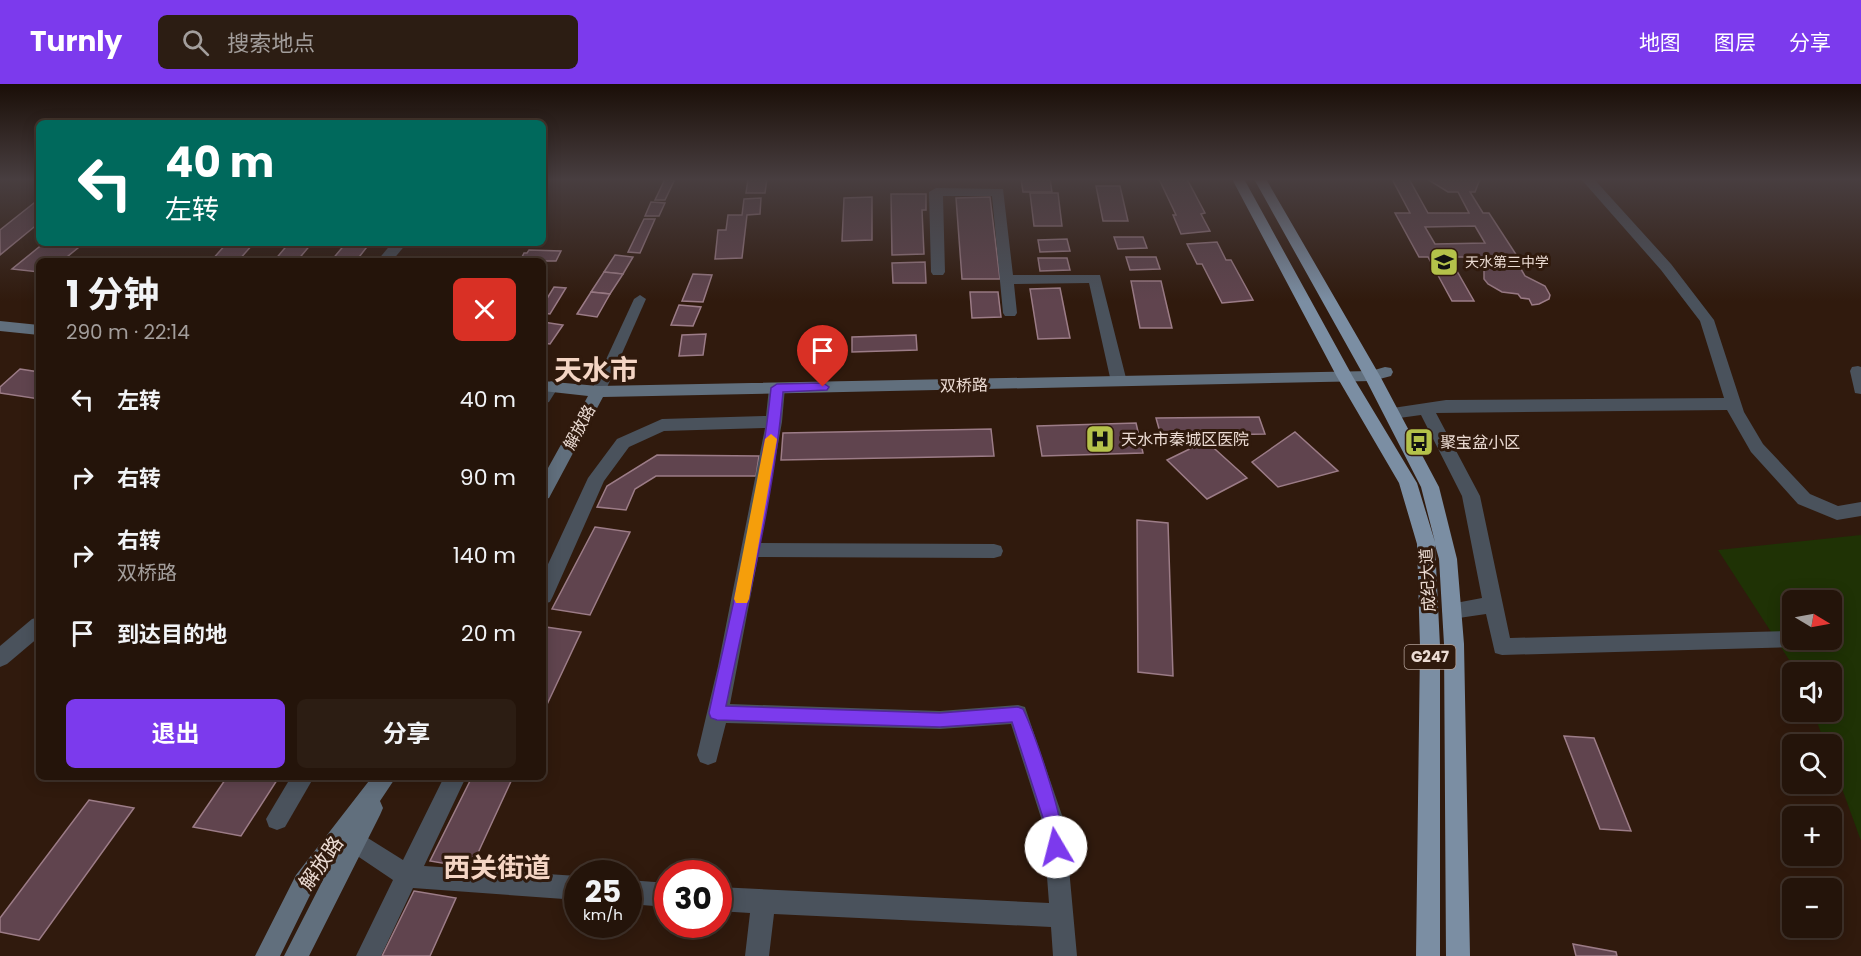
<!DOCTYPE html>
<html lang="zh">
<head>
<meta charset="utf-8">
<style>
	body { margin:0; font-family:Poppins,"Noto Sans SC",sans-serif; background:#2c1d13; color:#f1f3f6; height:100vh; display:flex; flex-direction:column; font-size:22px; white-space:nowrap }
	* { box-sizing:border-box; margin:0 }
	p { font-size:20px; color:#a39e9c }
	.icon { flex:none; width:33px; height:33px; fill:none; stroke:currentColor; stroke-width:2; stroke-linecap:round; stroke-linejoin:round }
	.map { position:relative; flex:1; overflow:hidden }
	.panel { position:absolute; left:36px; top:174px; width:510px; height:522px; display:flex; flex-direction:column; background:#24140a; border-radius:9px; box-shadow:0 3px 15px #0003,0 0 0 2px #41332b }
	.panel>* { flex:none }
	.top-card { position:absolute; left:36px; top:36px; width:510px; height:126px; border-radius:9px; box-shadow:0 3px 15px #0003,0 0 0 2px #41332b; background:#00695c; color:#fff; overflow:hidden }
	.needle { width:39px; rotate:100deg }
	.buttons { position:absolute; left:1782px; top:506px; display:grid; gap:12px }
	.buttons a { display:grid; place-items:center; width:60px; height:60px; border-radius:9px; background:#24140a; box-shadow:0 3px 15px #0003,0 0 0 2px #41332b; font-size:30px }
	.speed { position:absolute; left:564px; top:776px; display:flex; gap:12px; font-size:30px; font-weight:700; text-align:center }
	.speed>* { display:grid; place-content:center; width:78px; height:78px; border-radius:50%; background:#24140a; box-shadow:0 3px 15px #0003,0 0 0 2px #41332b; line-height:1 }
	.speed small { font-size:15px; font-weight:400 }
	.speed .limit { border:9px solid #d22; background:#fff; color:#111 }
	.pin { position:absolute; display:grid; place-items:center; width:51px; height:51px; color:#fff; margin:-62px -26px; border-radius:50% 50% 50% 0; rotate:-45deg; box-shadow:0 0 6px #0007 }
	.pin .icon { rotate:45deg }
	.me { position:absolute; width:66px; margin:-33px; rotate:352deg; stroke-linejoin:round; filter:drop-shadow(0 0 4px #0008) }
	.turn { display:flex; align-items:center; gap:21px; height:126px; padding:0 30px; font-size:27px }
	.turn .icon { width:78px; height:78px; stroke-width:2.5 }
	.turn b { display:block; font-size:42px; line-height:51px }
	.round { display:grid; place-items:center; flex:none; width:63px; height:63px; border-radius:9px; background:#2c1d13 }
	.summary { display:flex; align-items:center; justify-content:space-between; height:102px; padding:0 30px }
	h1 { font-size:36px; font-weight:700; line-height:45px }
	.action { display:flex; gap:12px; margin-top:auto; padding:12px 30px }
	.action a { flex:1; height:69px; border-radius:9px; background:#7c3aed; color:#fff; font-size:24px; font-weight:700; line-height:69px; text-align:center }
	.action a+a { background:#2c1d13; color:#f1f3f6 }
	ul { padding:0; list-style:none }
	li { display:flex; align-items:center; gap:18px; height:78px; padding:0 30px }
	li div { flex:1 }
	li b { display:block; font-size:22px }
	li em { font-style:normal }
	header { display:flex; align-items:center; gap:36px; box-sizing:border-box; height:84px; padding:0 30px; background:#7c3aed; color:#fff }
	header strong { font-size:28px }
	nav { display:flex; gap:33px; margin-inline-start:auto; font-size:21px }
	.search { width:420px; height:54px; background:#2c1d13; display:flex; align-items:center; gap:15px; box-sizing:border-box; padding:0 21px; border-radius:9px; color:#a39e9c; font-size:22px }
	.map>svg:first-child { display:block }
	.green { fill:#1f3205; fill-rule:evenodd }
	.building { fill:#60444e; stroke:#9c7c87; stroke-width:1.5; fill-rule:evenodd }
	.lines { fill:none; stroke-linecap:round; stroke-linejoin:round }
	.pedestrian { fill:#4a525c; fill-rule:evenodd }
	.minor { fill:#4a525c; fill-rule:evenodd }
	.secondary { fill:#616f7d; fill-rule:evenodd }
	.trunk { fill:#7b8ea3; fill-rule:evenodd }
	.route { fill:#7c3aed; stroke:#51269a; stroke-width:1.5 }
	.slow { fill:#f59e0b }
	.labels { text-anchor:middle; stroke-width:6; stroke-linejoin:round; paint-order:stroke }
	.far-poi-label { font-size:14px; fill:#ebdbd3; stroke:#301a0d; text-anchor:start }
	.shield { fill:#301a0d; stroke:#b3a198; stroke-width:1.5 }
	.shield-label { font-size:15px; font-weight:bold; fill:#ebdbd3 }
	.street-label { font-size:16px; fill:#ebdbd3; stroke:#301a0d }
	.poi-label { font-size:16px; fill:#ebdbd3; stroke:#301a0d; text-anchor:start }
	.near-street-label { font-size:20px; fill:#ebdbd3; stroke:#301a0d }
	.near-district-label { font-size:27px; font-weight:bold; fill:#f4d5c4; stroke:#301a0d }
	.town-label { font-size:28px; font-weight:bold; fill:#f4d5c4; stroke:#301a0d }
</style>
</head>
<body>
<header>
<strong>Turnly</strong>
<div class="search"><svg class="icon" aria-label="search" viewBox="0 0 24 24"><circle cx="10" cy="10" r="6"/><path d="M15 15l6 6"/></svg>搜索地点</div>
<nav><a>地图</a><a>图层</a><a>分享</a></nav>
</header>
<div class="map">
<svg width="1861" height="872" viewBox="0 0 1861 872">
	<rect width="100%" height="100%" fill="#301a0d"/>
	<path class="green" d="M1861,451V757L1832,677V660H1825L1813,627H1832V588H1797L1718,466ZM1792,516H1832V555H1792Z"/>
	<g class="building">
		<path d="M665,95H675L665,116H655Z"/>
		<path d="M748,95H767L765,109H746Z"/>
		<path d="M1021,95H1050L1052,108H1023Z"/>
		<path d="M1159,95H1187L1205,129L1201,130L1210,147L1181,150L1173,131H1176Z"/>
		<path d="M1392,95H1409L1428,129H1469L1458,108H1448L1427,95H1480L1475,108H1470L1483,129H1489L1517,172L1514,173L1525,192L1545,202L1550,211L1549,215L1539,220L1532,221L1529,215L1521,214L1518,210L1502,208L1488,200L1484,195V186L1489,183L1503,182L1498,173H1449L1474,217H1452L1428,173H1419L1395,129H1410ZM1475,142L1485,159L1435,160L1425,143Z"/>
		<path d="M1096,102H1120L1128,137H1103Z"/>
		<path d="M1030,109H1058L1062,142H1034Z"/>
		<path d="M891,110H926V126H922L924,170L892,171Z"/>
		<path d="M872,113V156L842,157L844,114Z"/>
		<path d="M990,113L1000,195H962L956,114Z"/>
		<path d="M761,114L760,130L747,131L742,174L715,175L718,146H726L728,131H742L744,115Z"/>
		<path d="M39,115V139L0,171V146Z"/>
		<path d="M651,118L665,119L659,132H645Z"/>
		<path d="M644,135H655L640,169L628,168Z"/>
		<path d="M1114,153H1143L1147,164L1118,165Z"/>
		<path d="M1067,155L1070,167L1040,168L1038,156Z"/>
		<path d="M1217,158L1226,176H1231L1253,216L1222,219L1202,180H1197L1187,160Z"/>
		<path d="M44,159H84L62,177H39V188L12,185Z"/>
		<path d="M227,159H254L238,177H211Z"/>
		<path d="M289,159H312L297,177H274Z"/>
		<path d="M346,159H370L356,177H331Z"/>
		<path d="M529,166L561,167L556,177H520L524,169H527Z"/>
		<path d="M615,171L633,173L623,190L604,188Z"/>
		<path d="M1126,173H1156L1160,185L1130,186Z"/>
		<path d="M1038,174H1067L1070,186L1040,187Z"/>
		<path d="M925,178L926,199H893L892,179Z"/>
		<path d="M604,188L623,190L610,210L591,208Z"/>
		<path d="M693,190L712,191L703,218L682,217Z"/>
		<path d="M1131,197H1161L1172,244H1140Z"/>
		<path d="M554,203L566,204L550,230L543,229V221Z"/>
		<path d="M1060,204L1070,254L1038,255L1030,205Z"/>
		<path d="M591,208L610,210L597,233L577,230Z"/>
		<path d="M970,208H998L1001,233L972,234Z"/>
		<path d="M679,221L701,223L693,242L671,241Z"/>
		<path d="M543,238L563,241L550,260L543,259Z"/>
		<path d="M706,250L703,271L679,272L682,251Z"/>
		<path d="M916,251L917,266L852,268V253Z"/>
		<path d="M20,285L39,288V315L0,309V303Z"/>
		<path d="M1259,333L1265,350L1161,352L1156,334Z"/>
		<path d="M1136,339L1143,369L1042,372L1037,342Z"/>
		<path d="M991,345L994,372L781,376L783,349Z"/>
		<path d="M1295,348L1338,387L1278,403L1252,378Z"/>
		<path d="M1206,357L1247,394L1207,415L1167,376Z"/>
		<path d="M657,371L759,372L756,392H656L635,405L626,426L597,423L607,402Z"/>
		<path d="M1137,436L1168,439L1173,592L1138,588Z"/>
		<path d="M595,443L630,448L590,531L552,525Z"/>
		<path d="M546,543L581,548L543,629V548Z"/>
		<path d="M1564,652L1594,654L1631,747L1600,745Z"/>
		<path d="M227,693H279L241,752L193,743Z"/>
		<path d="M472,693H513L471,784L430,777Z"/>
		<path d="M89,716L134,724L39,856L0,848V834Z"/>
		<path d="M414,807L456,814L430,872H382Z"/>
		<path d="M1573,860L1616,868L1617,872H1576Z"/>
	</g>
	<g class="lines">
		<path class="pedestrian" d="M640,211L646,215L605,308L598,313L593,311L591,308L634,215Z"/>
		<g class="minor">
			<path d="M1581,95H1594L1671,180L1714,236L1744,328L1763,360L1810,410L1838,422L1861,418V432L1837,436L1798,420L1751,368L1727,326L1436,329L1480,412L1510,554L1792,547V555H1830L1828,563L1821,565L1794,563L1502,571L1495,569L1486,530L1452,535L1445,533L1442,527L1445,521L1482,514L1462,412L1421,331L1392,335L1386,333L1384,329L1386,325L1446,316L1724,314L1700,237L1661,186Z"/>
			<path d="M936,104L1003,105L1013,191H1100L1127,298L1125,302H1113L1111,298L1089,199L1014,200L1017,229L1015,232H1005L1003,229L992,112H943L945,188L943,191H933L931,188L929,108Z"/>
			<path d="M392,159H407L392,177H377Z"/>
			<path d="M1858,282L1861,283V310L1855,309L1850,287L1852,283Z"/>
			<path d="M551,297L557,298L559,302L549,318L543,320V302Z"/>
			<path d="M777,299L783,300L785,304L782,338L760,459L994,460L1001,462L1003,467L1001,472L994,474L758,473L730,620L940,627L1018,621L1025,623L1065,740L1077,872H1053L1051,843L774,830L769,872H745L750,829L718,827V803L1049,819L1043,740L1011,640L940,645L726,639L716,678L708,681L700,678L697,671L718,582L765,344L664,347L629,363L604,397L553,512L550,518L543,520V491L588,394L617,355L662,335L766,332L769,304L771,300Z"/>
			<path d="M39,533V553L7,580L0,583V562L32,535Z"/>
			<path d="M291,693H314L285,743L277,746L269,743L266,735Z"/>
			<path d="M444,693H466L424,782L578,792V816L413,804L381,872H356L393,796L347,765L344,757L347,749L355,746L403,776Z"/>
			<path d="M628,796L668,799V823L628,820Z"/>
		</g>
		<g class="secondary">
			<path d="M0,237L39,241V251L0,247Z"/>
			<path d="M1385,283L1391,284L1393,288L1391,292L1372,297L603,313L549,414L543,416V393L588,312L543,307V297L598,302L1371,287Z"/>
			<path d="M372,693H396L380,717L383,724L380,731L309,872H284L327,788L312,807L280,872H255L296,791Z"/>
		</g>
		<path class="trunk" d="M1232,95H1244L1353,293L1417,399L1435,458L1421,403L1364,292L1254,95H1266L1380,292L1439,403L1457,475L1464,560L1470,872H1446L1444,560L1439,475L1435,461L1440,562V872H1416L1420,562L1417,460L1399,399L1337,293Z"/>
	</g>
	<linearGradient id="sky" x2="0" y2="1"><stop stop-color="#1a0e07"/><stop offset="0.44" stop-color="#483e40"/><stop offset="1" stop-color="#483e40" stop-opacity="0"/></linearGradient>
	<rect width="1861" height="217" fill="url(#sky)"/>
	<path class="route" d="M823,299L829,303L827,306L783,308C774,414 747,519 726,622L940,629L1018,623L1023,625C1034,648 1070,749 1062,769L1056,771L1050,769L1045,740L1012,638L940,643L717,636L711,634L709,629C732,522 760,414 771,304L777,300Z"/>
	<path class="slow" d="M771,350L777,355L749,515L747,519H736L734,515L765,355Z"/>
	<defs>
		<g id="school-square" transform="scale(1.5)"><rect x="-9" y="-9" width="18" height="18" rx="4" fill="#b4c24a" stroke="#301a0d"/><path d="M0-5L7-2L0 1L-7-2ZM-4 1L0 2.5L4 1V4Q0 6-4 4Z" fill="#111"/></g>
		<g id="hospital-square" transform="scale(1.5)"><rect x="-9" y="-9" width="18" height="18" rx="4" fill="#b4c24a" stroke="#301a0d"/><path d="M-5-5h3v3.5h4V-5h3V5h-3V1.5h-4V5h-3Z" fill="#111"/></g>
		<g id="bus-square" transform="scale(1.5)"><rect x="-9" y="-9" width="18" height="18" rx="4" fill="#b4c24a" stroke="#301a0d"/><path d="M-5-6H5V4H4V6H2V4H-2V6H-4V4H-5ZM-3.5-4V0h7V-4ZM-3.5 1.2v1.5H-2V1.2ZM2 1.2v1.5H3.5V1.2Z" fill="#111"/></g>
	</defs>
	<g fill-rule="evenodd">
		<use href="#school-square" x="1444" y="178"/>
		<use href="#hospital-square" x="1100" y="355"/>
		<use href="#bus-square" x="1419" y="358"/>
	</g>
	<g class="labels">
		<g class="far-poi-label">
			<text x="1465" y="183">天水第三中学</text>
		</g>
		<rect class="shield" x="1404.5" y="561" width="51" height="24" rx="4.5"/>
		<g class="shield-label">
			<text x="1430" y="578">G247</text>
		</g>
		<g class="street-label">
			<text transform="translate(964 301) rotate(-1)" y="6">双桥路</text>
			<text transform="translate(579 343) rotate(-62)" y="6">解放路</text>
			<text transform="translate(1427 496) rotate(-93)" y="6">成纪大道</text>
		</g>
		<g class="poi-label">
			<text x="1121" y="361">天水市秦城区医院</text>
			<text x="1440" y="364">聚宝盆小区</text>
		</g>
		<g class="near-street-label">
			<text transform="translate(321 779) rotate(-55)" y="7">解放路</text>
		</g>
		<g class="near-district-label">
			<text x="497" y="793">西关街道</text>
		</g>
		<g class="town-label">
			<text x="596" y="296">天水市</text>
		</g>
	</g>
</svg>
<div class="buttons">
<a><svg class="needle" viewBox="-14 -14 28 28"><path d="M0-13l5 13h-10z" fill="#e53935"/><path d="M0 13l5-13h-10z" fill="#a39e9c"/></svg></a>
<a><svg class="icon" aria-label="sound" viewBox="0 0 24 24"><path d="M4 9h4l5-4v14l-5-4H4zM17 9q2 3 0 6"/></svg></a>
<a><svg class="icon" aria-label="search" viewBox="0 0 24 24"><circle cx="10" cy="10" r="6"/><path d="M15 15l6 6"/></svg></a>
<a>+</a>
<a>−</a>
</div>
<div class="speed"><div>25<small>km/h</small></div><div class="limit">30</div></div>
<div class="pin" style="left:823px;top:303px;background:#d93025"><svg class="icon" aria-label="arrive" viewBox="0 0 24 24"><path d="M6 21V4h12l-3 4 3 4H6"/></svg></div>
<svg class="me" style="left:1056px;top:763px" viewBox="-20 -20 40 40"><circle r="19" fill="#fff"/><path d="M0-13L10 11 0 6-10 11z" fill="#7c3aed"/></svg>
<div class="top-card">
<div class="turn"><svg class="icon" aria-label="left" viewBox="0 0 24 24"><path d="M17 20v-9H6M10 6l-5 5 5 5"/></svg><div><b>40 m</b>左转</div></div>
</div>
<section class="panel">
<div class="summary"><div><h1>1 分钟</h1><p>290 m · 22:14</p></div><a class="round" style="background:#d93025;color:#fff"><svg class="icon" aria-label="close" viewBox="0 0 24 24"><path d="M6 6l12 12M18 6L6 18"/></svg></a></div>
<ul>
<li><svg class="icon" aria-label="left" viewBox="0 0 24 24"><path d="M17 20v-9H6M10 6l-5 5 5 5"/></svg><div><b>左转</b></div><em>40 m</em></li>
<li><svg class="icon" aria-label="right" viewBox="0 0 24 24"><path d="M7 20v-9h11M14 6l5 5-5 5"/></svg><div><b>右转</b></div><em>90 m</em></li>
<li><svg class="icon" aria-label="right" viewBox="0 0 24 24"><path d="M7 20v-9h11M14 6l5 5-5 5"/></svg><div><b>右转</b><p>双桥路</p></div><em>140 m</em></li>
<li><svg class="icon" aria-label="arrive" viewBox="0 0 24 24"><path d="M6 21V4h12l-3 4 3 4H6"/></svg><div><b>到达目的地</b></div><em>20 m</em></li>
</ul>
<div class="action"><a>退出</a><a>分享</a></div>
</section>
</div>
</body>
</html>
